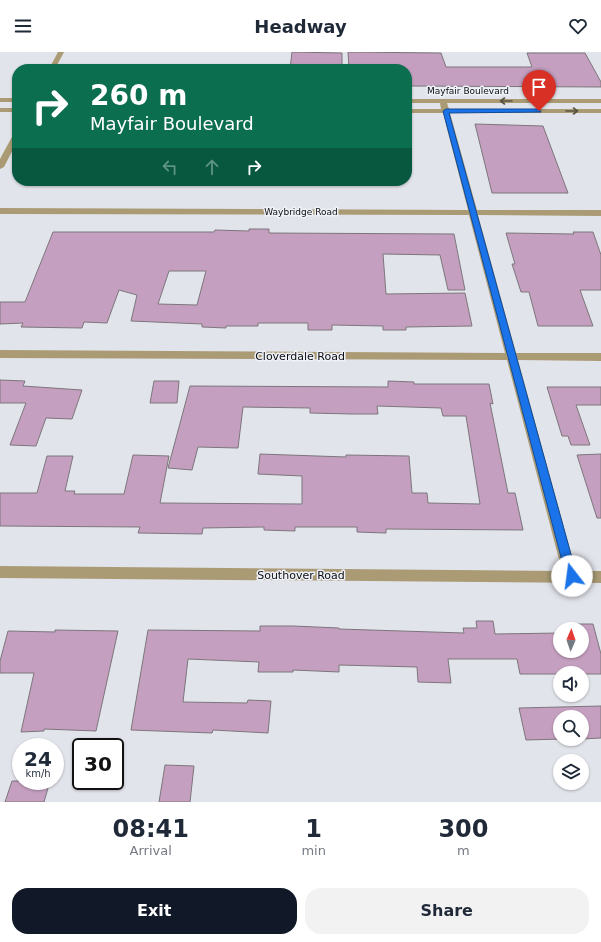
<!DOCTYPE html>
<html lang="en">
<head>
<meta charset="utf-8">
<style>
	body { margin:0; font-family:"DejaVu Sans",sans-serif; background:#f2f2f3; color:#1f2937; height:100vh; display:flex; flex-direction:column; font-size:15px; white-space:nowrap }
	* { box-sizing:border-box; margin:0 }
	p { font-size:13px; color:#747a83 }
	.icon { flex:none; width:22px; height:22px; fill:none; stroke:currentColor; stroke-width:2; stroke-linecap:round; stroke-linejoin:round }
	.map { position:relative; height:750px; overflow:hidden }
	.drawer { display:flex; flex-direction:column; background:#fff; flex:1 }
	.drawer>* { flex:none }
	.guide { position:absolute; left:12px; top:12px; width:400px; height:122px; border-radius:16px; box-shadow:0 1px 3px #0004; background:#0b6e4f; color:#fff; overflow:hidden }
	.needle { width:26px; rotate:2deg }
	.fabs { position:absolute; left:553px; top:570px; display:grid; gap:8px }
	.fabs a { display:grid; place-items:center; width:36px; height:36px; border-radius:50%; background:#fff; box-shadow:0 1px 3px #0004; font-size:20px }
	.speed { position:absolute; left:12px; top:686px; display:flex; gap:8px; font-size:20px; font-weight:700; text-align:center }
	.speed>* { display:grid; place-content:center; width:52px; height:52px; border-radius:50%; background:#fff; box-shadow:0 1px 3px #0004; line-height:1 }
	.speed small { font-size:10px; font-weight:400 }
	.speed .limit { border:2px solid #111; border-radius:6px; background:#fff; color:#111 }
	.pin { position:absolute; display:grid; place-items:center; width:34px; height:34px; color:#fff; margin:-41px -17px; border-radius:50% 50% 50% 0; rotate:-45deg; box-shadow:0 0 4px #0007 }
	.pin .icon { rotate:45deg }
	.me { position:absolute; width:44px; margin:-22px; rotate:345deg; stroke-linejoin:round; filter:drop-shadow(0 0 3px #0008) }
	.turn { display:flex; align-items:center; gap:14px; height:84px; padding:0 12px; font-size:18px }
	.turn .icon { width:52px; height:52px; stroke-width:2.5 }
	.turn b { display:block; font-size:28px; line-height:34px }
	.lanes { display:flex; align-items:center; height:38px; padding:0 12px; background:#0003; justify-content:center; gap:20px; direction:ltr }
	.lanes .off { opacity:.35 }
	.eta { display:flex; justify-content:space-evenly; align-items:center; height:68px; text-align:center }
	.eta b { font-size:24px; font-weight:600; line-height:28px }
	.button { display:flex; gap:8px; margin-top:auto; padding:8px 12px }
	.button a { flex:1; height:46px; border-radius:16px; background:#111827; color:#fff; font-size:16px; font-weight:600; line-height:46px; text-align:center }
	.button a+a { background:#f2f2f3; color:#1f2937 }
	header { display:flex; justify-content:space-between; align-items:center; height:52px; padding:0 12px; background:#fff; font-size:18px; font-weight:600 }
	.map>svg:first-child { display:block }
	.building { fill:#c59fc0; stroke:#7c767b; fill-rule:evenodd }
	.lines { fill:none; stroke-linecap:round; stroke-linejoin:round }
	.minor { fill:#aa9b75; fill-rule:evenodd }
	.oneway { stroke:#5b5442 }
	.route { fill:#1a73e8; stroke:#114b97 }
	.labels { text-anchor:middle; stroke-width:3; stroke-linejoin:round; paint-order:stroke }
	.far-street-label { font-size:9px; fill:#0c0d0f; stroke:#eff2f9 }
	.street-label { font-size:11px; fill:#0c0d0f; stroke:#eff2f9 }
</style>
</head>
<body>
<header><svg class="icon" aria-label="menu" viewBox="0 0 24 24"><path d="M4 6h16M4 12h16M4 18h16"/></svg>Headway<svg class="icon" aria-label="heart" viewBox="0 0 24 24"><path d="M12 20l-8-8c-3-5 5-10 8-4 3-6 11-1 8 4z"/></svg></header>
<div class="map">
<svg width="601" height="750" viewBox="0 0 601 750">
	<rect width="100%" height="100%" fill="#e2e4eb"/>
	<g class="building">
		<path d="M292,0L342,1V17H290Z"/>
		<path d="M348,0L441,1L446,15H532L527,1H585L601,30V35L407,34V17H349Z"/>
		<path d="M475,72L543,74L568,141H492Z"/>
		<path d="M249,177H269V181L454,182L465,238H448L440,203L383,202L386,242L465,241L472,274L406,275V278H383V274L332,273V278H308V271H258V274H226V276L202,275V272L131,269L137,243L119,238L107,271L84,270L82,276L21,275L23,271L0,272V250H25L53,180H214L215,178L249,179ZM169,219H206L197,253L158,252Z"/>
		<path d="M573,180H593L601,203V238H580L593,274H538L529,240H521L512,212H515L506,181L574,182Z"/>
		<path d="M0,328L25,329L23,334L82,338L72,367L46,366L36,394L10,393L26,351H0Z"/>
		<path d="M154,329H179L177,351H150Z"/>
		<path d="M388,329L414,330V332H489L493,352L490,351L508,441H515L523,478L386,477V481L357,480V475H295V479L264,478V475L203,476L202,482L138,481L140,475L0,474V441H37L47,404H73L65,439H75L74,442H124L133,403L169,404L160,451L302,452V424L258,422L260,402L346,405V403L409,404L412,441H427L428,451L480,452L466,364H443L441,356L377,354L378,362H352L310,361V356L243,355L238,396L198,395L192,418L168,416L190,334L388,335Z"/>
		<path d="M547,335H601V353H576L590,393H571L568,384H562Z"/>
		<path d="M601,402V466H597L577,403Z"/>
		<path d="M476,569H493L495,582L560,581V599H582V577H565L564,572H593L601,602V622H520L517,607H448L451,631L418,630L417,615L339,613V620L293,618V620H258L259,610L188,607L183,650L247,651L248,648L271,649L268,681L213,678L212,681L131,678L148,578L260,579V574H293L339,576V577L464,581L463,576H477Z"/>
		<path d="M55,578L118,579L96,679L44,677V679L21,680L34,621H0V609L8,579L55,580Z"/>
		<path d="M601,654V686L582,687V665H560V687H562L526,688L519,656Z"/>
		<path d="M165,713L194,714L190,750H159Z"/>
		<path d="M12,729H50L44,750H5Z"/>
	</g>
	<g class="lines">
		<g class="minor">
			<path d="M58,0H64L55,17H49Z"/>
			<rect x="0" y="46" width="17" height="4"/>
			<path d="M407,47H601V51H447L449,57H601V61H450L477,158H601V164L478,163L516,301H601V309L518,308L576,519H601V531L0,526V514L562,519L507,308L0,306V298L505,301L469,163L0,162V156L468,158L443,61H407V57H441L440,51H407Z"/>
			<rect x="0" y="56" width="17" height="4"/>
			<path d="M14,81H17V90L4,115L0,117V107Z"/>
		</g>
	</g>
	<defs><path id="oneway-shaft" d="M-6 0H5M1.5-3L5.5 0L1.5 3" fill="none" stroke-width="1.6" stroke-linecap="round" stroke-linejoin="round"/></defs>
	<g class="oneway">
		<use href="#oneway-shaft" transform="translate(506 49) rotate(-180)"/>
		<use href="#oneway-shaft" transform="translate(572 59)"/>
	</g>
	<path class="route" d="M539,57L541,60L449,61L577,524L575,528H568L566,524L443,59L446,57Z"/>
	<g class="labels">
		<g class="far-street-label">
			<text x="468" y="42">Mayfair Boulevard</text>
			<text x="301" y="163">Waybridge Road</text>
		</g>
		<g class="street-label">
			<text x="300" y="308">Cloverdale Road</text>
			<text x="301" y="527">Southover Road</text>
		</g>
	</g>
</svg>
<div class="fabs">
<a><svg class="needle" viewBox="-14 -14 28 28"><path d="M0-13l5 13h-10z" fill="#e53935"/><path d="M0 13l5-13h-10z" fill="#747a83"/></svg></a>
<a><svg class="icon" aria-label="sound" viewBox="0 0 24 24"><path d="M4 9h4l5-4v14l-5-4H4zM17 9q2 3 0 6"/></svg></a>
<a><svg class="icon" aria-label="search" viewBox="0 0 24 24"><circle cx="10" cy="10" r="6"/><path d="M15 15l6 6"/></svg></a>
<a><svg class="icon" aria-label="layers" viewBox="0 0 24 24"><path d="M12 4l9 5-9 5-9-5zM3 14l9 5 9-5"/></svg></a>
</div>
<div class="speed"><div>24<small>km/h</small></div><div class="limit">30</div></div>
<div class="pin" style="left:539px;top:59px;background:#d93025"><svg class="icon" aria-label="arrive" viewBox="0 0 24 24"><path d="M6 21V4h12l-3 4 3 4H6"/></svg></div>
<svg class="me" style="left:572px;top:524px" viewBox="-20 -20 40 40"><circle r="19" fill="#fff"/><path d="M0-13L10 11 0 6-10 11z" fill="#1a73e8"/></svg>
<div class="guide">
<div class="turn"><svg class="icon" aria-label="right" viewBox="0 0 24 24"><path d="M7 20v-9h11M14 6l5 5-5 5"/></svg><div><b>260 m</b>Mayfair Boulevard</div></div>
<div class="lanes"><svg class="icon off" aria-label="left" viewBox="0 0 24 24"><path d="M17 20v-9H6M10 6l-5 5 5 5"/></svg><svg class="icon off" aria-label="ahead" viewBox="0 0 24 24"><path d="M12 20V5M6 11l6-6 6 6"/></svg><svg class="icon" aria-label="right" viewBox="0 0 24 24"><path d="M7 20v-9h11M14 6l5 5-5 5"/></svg></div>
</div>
</div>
<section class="drawer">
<div class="eta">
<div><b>08:41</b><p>Arrival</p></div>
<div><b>1</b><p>min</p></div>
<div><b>300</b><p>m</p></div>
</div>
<div class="button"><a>Exit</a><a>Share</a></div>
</section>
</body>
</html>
